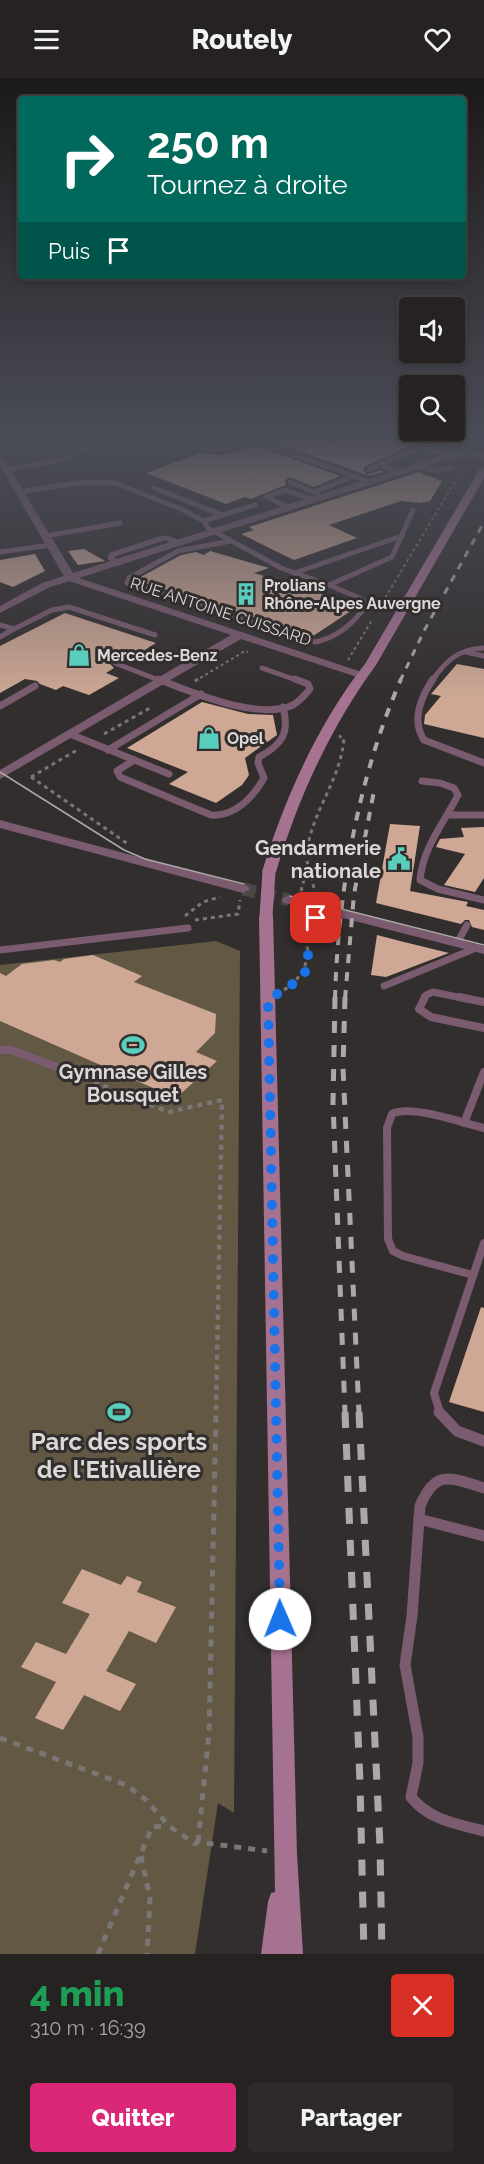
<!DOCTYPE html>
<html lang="fr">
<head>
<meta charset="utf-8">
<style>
	body { margin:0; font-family:Raleway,sans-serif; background:#2e2a2a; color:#f1f3f6; height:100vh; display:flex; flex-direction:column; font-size:22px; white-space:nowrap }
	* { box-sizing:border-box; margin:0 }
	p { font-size:20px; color:#a4a4a5 }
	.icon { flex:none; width:33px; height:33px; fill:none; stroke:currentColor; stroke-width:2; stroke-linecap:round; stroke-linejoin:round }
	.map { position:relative; height:1876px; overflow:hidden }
	.panel { display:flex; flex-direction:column; background:#262222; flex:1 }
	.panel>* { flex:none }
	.guide { position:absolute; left:18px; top:18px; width:448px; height:183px; border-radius:6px; box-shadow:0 3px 9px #0003,0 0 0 2px #423f40; background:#00695c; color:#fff; overflow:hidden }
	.fabs { position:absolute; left:399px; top:219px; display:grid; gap:12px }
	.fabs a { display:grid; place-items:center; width:66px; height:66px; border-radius:6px; background:#262222; box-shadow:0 3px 9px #0003,0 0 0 2px #423f40; font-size:30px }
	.pin { position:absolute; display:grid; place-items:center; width:51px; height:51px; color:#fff; margin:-26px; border-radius:12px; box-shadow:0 3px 9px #0006 }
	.me { position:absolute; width:66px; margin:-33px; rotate:359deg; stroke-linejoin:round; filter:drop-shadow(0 0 4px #0008) }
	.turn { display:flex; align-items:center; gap:21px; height:126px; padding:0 30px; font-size:27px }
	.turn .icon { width:78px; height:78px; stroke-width:2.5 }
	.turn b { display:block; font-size:42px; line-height:51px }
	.then { display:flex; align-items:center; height:57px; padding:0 30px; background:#0003; gap:12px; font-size:22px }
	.round { display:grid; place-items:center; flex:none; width:63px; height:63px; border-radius:6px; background:#2e2a2a }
	.head { display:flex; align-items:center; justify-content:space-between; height:102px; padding:0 30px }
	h1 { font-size:36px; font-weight:800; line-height:45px; color:#1e9e55 }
	.button { display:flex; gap:12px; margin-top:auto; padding:12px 30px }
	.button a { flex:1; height:69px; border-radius:6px; background:#db2777; color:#fff; font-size:24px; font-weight:800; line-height:69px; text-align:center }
	.button a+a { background:#2e2a2a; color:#f1f3f6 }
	header { display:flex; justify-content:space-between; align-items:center; height:78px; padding:0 30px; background:#262222; font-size:27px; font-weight:800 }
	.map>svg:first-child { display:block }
	.green { fill:#635844 }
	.building { fill:#cea894 }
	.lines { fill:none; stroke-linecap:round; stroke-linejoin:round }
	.minor-tunnel { stroke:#4c4848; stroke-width:13; stroke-dasharray:13 7; stroke-linecap:butt }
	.path-far3 { stroke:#7b7676; stroke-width:2; stroke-dasharray:3 3; stroke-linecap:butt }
	.path-far2 { stroke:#7b7676; stroke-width:3; stroke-dasharray:4 4; stroke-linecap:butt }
	.path-far1 { stroke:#7b7676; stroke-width:4.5; stroke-dasharray:5 5; stroke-linecap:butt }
	.path { stroke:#7b7676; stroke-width:5; stroke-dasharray:7 7; stroke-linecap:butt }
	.service-far3 { stroke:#7b5b6f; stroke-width:5 }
	.service-far2 { stroke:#7b5b6f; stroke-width:7 }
	.service-far1 { stroke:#7b5b6f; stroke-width:8 }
	.service { stroke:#7b5b6f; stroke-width:11 }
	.minor { fill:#7b5b6f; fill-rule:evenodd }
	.secondary { fill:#a67292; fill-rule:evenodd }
	.tram { stroke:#ada8a8; stroke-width:1.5 }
	.rail-far3 { stroke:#ada8a8; stroke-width:3; stroke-dasharray:7 7; stroke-linecap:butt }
	.rail-far2 { stroke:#ada8a8; stroke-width:4; stroke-dasharray:9 9; stroke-linecap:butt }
	.rail-far1 { stroke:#ada8a8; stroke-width:5; stroke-dasharray:12 12; stroke-linecap:butt }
	.rail { stroke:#ada8a8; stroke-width:7; stroke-dasharray:16 16; stroke-linecap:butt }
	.secondary-bridge { stroke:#a67292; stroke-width:13 }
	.route { stroke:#1a73e8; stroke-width:10; stroke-dasharray:0 18 }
	.labels { text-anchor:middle; stroke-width:6; stroke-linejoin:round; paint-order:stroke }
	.far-poi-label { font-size:16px; font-weight:bold; fill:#dcd8d8; stroke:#332e2e; text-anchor:start }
	.far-street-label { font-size:16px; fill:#dcd8d8; stroke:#332e2e }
	.poi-label { font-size:20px; font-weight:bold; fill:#dcd8d8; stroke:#332e2e; text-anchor:end }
	.near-poi-label { font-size:24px; font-weight:bold; fill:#dcd8d8; stroke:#332e2e }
</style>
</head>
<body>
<header><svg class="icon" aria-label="menu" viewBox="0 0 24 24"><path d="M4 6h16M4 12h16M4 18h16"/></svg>Routely<svg class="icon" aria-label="heart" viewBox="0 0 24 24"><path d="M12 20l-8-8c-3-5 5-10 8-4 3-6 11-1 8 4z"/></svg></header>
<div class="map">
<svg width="484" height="1876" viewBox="0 0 484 1876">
	<rect width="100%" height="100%" fill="#332e2e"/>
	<path class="green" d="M216,863L240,873L234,1735L218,1725L195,1876H0V887Z"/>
	<g class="building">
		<path d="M272,358H313L330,364L344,358H391L414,366L366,388L363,392L367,397L380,392L384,394L369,398L266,361Z"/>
		<path d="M257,368L340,398L314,409L289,399L285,403L286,407L251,421L245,419L226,426L146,395L201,375L223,377Z"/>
		<path d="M419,394L442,403L430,423L420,425L401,423L329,447L357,460L294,482L241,456L254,452L249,449Z"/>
		<path d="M84,471L105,483L78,487L68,473Z"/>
		<path d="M210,473L269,490L254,495L360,527L313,558L135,502L181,477L196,474L204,477Z"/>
		<path d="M35,476L45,493L13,509L0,504V482Z"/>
		<path d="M65,535L156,565L125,584L112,581L110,586L114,590L106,595L119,600L89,617L63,608L56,612L40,606L37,603L25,601L0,615V568Z"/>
		<path d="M457,586L484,591V660L424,646L425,637L441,618L431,616Z"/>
		<path d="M202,624L248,636L273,637L277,657L245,680L249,697L242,707L216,725L169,706L188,694L127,670Z"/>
		<path d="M390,746L420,748L410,813L468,824L466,828L484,832V852L472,849L469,842H465L461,846L376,825Z"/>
		<path d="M484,749V800L475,814L444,807L465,776L436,769L440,761L464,759L461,750Z"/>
		<path d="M377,857L404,864L449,875L386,899L371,897Z"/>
		<path d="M93,877L142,898L134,904L216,936L215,955L196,974L217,983L176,1020L0,943V895L6,898L22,886L54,882L60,884L64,881Z"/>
		<path d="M481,1229L484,1230V1334L449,1324Z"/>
		<path d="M82,1491L121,1507L127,1498L142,1504L137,1514L176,1529L156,1565L129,1553L106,1593L136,1606L120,1633L84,1617L63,1652L35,1640L56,1604L21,1589L36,1564L66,1576L90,1536L62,1525Z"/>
	</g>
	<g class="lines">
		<path class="minor-tunnel" d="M243,811L289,822"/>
		<g class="path-far3">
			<path d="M4,358L11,376"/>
			<path d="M9,358L15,370L14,379"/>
			<path d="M379,530L457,400"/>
			<path d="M348,582L372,542"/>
			<path d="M195,603L245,573L248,574"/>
		</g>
		<g class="path-far2">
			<path d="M195,603L198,601"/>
			<path d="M104,656L150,630"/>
			<path d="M31,699L77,672"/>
			<path d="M31,699L128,766"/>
			<path d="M301,813L306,794"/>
			<path d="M315,818C314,802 305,789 307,772C313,732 341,701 344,660L339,658"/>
			<path d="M185,838L203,824L220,819"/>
			<path d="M195,842L238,836L240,822"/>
			<path d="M284,912C313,891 306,879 308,847L300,845V838"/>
		</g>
		<path class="path-far1" d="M66,993L169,1034L222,1022L216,1335"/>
		<g class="path">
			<path d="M0,1660L126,1707L145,1721L169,1748L195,1766L198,1764L267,1773"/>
			<path d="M198,1764L209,1656L216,1334"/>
			<path d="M141,1778L150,1820L147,1876"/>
			<path d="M98,1876L152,1749L168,1748"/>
		</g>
		<g class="service-far3">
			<path d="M441,361L460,367L468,376"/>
			<path d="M424,369L449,378"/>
			<path d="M208,372L257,363L370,404"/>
			<path d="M380,387L399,395"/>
			<path d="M418,388L436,393L451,390"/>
			<path d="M7,392L60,382L116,358"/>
			<path d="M368,392L441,361L432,358"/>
			<path d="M290,404L318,416"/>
			<path d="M154,410L222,437"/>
			<path d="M20,414L77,405H115L181,431L204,443L208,450L281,490L329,507L392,479L413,432"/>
			<path d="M314,414L355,398"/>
			<path d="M291,430L266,419L285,412L314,422"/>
			<path d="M204,443L255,427"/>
			<path d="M46,458L120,445"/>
			<path d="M231,463L178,473L129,500L127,505L316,564C338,559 355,544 367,526L362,521L329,507"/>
			<path d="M0,474L51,467"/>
			<path d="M120,485L110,480L111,477L160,461L166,460L181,465"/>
			<path d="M294,495L402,458"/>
			<path d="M0,547L14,551L0,559"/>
			<path d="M14,551L52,532L69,529L155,557"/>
			<path d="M466,574L484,578"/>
			<path d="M115,585L161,603"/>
			<path d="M262,590L299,603"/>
			<path d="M432,603C446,582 459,571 484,570"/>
		</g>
		<g class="service-far2">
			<path d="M158,601C192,614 257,643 293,627C300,623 305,617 310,611L308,606L295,601"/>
			<path d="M433,601C421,619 411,642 424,662L484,685"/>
			<path d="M0,628L35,608"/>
			<path d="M70,656L169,696"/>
			<path d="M108,672L201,616"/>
			<path d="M134,682L117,693L120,699L211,737C235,739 253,719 264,700L258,685L259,679C282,667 290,655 283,629"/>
			<path d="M422,703L440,705L454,710L458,717C444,745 423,769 420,802L438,811L484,822"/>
			<path d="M449,737H484"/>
			<path d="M457,865L467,847"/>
			<path d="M0,872L188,850"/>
			<path d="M384,908L476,870"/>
			<path d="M424,921L426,917L433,914L467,921"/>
		</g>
		<g class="service-far1">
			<path d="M425,919L419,931L431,939L484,950"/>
			<path d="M459,919L484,924"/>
			<path d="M0,972H11L57,989"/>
			<path d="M464,1045L484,994"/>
			<path d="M473,1197L403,1178L393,1173L388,1161L387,1050L392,1036C410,1026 463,1045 484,1050"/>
			<path d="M440,1335L434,1315L484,1165"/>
		</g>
		<g class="service">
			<path d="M439,1334L457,1353L484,1363"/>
			<path d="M484,1410C451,1400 436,1390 420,1428L412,1538L405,1587L418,1659V1685L411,1719C429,1742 457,1746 484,1753"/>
			<path d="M419,1441L484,1458"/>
		</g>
		<g class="minor">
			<path d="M453,374H484V380L457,379L79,500L365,595V599H357L241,561L0,701V692L231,557L69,503L50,509L0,535V528L42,505L64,498L0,388V378L4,381L73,495Z"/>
			<path d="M0,742L248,808L250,811L243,815L0,750Z"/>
			<path d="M289,818L484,868V876L284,825L282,822L284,819Z"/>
		</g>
		<g class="secondary">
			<path d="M484,389V400L376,587C330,650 298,720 276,794L269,798L264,797L262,794C284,722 318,645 365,586L479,392Z"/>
			<path d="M266,834L273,838L297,1776L303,1876H261L268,1824L271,1815L275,1814L259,838Z"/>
		</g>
		<g class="tram">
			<path d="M0,694L124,772L145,781L244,806"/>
			<path d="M290,818L484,867"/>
		</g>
		<path class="rail-far3" d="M400,603L425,551L484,444"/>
		<g class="rail-far2">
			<path d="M335,921C338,813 358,700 401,601"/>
			<path d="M345,921L354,816L374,713"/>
		</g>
		<g class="rail-far1">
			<path d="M335,919L333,1025L345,1335"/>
			<path d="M345,919L343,990L359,1335"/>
		</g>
		<g class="rail">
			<path d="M345,1334L360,1705L364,1876"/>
			<path d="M359,1334L380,1768L382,1876"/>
		</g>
		<path class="secondary-bridge" d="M266,838L269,794"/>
	</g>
	<linearGradient id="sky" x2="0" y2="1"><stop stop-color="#1c1919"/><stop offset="0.58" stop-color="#4a4c57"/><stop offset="1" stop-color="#4a4c57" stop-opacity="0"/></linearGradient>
	<rect width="484" height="621" fill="url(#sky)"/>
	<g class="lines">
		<path class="route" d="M280,1541L268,922L299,902L308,890V847L316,840"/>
	</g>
	<defs>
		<g id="building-bare" transform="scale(1.8)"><path d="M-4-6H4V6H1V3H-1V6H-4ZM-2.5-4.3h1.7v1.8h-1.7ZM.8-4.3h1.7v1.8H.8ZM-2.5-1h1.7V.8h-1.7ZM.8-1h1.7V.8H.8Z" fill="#5acebd" stroke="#332e2e" stroke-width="2.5" paint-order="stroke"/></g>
		<g id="shop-bare" transform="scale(1.8)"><path d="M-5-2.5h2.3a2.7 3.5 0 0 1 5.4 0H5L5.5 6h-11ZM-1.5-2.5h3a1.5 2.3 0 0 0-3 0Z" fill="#5acebd" stroke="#332e2e" stroke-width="2.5" paint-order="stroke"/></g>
		<g id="civic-bare" transform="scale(1.8)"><path d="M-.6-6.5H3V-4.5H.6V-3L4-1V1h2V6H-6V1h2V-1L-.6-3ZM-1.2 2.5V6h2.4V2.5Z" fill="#5acebd" stroke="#332e2e" stroke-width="2.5" paint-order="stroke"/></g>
		<g id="stadium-bare" transform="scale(1.8)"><path d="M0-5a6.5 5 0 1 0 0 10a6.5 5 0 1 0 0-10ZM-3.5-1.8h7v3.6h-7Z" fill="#5acebd" stroke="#332e2e" stroke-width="2.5" paint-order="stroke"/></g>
	</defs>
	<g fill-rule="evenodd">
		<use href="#building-bare" x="246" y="516"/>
		<use href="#shop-bare" x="79" y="577"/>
		<use href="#shop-bare" x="209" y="660"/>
		<use href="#civic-bare" x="399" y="781"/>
		<use href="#stadium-bare" x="133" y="967"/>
		<use href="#stadium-bare" x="119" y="1334"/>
	</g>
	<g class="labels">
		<g class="far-poi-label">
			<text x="264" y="513">Prolians<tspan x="264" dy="18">Rhône-Alpes Auvergne</tspan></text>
			<text x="97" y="583">Mercedes-Benz</text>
			<text x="227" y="666">Opel</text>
		</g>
		<g class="far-street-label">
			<text transform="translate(221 533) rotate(18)" y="6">RUE ANTOINE CUISSARD</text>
		</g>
		<g class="poi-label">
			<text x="381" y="777">Gendarmerie<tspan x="381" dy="23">nationale</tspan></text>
			<text x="133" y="1001" text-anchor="middle">Gymnase Gilles<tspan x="133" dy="23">Bousquet</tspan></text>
		</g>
		<g class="near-poi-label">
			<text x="119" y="1372">Parc des sports<tspan x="119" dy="28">de l'Etivallière</tspan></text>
		</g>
	</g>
</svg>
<div class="fabs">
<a><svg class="icon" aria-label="sound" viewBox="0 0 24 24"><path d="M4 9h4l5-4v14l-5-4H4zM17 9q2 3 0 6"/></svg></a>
<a><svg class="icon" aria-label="search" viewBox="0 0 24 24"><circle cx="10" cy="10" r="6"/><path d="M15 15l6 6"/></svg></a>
</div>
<div class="pin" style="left:316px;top:840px;background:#d93025"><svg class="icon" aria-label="arrive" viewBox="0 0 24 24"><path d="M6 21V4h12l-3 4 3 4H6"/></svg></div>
<svg class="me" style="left:280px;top:1541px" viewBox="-20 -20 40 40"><circle r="19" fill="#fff"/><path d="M0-13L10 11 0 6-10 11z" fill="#1a73e8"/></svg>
<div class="guide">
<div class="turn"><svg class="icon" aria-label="right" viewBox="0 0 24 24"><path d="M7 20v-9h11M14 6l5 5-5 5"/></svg><div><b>250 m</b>Tournez à droite</div></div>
<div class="then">Puis<svg class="icon" aria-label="arrive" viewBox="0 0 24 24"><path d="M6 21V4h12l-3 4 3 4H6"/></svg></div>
</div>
</div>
<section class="panel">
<div class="head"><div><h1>4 min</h1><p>310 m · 16:39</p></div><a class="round" style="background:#d93025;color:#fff"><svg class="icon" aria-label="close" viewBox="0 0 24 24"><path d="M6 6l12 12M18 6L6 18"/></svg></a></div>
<div class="button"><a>Quitter</a><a>Partager</a></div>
</section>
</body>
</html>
